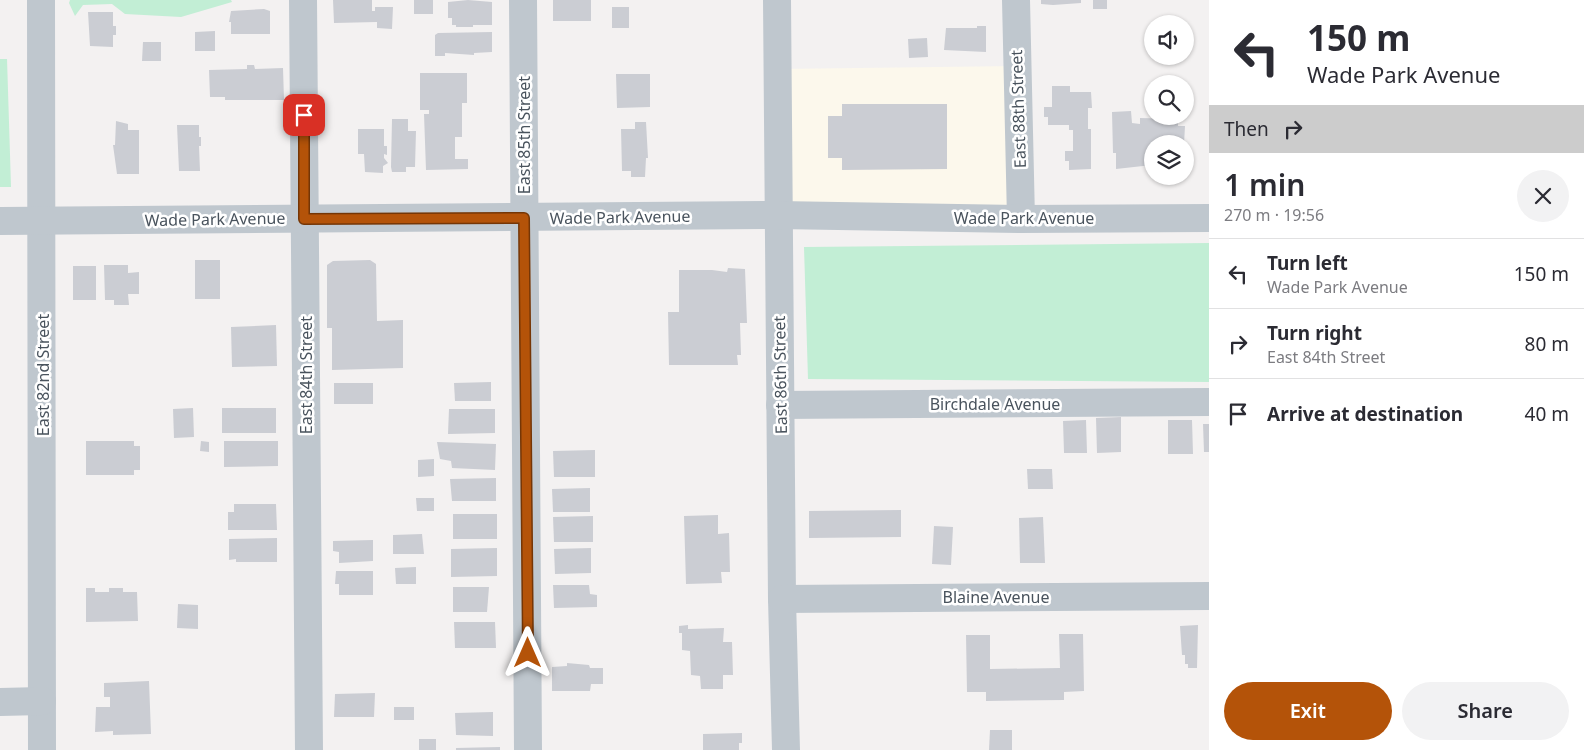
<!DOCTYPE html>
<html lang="en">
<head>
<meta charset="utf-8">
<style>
	body { margin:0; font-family:"Noto Sans",sans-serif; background:#f2f2f3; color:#2b2b33; height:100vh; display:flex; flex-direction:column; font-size:19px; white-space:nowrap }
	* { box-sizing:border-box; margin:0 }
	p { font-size:16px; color:#7c7c81 }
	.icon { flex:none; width:28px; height:28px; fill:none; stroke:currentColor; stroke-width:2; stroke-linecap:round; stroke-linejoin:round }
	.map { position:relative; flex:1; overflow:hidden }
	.side { display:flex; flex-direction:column; background:#fff; width:375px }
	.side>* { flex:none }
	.hud { background:#fff; color:#2b2b33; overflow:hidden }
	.fabs { position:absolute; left:1144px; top:15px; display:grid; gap:10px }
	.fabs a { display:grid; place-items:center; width:50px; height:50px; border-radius:50%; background:#fff; box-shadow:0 1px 4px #0004; font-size:25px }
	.pin { position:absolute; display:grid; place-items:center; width:42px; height:42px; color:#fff; margin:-21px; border-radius:10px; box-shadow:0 2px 8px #0006 }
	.me { position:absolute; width:55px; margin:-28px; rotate:0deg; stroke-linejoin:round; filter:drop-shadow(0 0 4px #0008) }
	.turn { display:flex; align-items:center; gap:18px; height:105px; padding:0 15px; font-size:22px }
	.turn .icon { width:65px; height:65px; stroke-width:2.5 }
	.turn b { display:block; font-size:35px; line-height:42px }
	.then { display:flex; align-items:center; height:48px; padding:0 15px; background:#0003; gap:10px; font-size:19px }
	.round { display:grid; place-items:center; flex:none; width:52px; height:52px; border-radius:26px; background:#f2f2f3 }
	.summary { display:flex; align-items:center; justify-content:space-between; height:85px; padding:0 15px }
	h1 { font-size:30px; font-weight:600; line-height:38px }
	.action { display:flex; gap:10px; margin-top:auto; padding:10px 15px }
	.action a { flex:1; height:58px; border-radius:30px; background:#b45309; color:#fff; font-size:20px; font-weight:600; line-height:58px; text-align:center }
	.action a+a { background:#f2f2f3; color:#2b2b33 }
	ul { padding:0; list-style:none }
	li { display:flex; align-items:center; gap:15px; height:70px; padding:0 15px; border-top:1px solid #e1e1e2 }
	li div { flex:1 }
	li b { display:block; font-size:19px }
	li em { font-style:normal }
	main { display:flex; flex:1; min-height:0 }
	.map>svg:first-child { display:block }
	.commercial { fill:#fcf8ec }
	.green { fill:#c2eed5 }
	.building { fill:#cbcdd3 }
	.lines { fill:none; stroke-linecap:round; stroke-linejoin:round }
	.minor { stroke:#bfc7ce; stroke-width:28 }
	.route-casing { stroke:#753606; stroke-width:12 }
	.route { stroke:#b45309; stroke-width:9 }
	.labels { text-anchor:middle; stroke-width:5; stroke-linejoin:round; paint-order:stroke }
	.street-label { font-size:16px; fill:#49535d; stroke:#fff }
</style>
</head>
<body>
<main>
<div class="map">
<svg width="1209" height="750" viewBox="0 0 1209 750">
	<rect width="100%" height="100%" fill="#f3f1f1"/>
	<path class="commercial" d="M1017,66L1021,219L778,215V69Z"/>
	<g class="green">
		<path d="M70,0H231L232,2L181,17L125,14L112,4L83,5L75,16L69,3Z"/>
		<path d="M0,59H7L11,187H0Z"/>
		<path d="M1209,243V382L808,379L804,247Z"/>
	</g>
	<g class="building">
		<path d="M333,0H372V11H375V7H393L392,29L377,28V22L334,23Z"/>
		<rect x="414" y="0" width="19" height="14"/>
		<path d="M468,0L492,2V25H473V27H456V25H452V18H448V2Z"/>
		<rect x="553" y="0" width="38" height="21"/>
		<path d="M1041,0H1081V3L1053,5L1041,4Z"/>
		<rect x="1093" y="0" width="14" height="9"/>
		<rect x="612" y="7" width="17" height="21"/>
		<path d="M264,9L270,11V34H231V22H229L231,11Z"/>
		<path d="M88,12H113V26H116V35H113V47L90,46Z"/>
		<path d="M977,26H986V52L944,50L946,28H977Z"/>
		<path d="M215,31V51H195V32Z"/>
		<path d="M492,32V52L474,53V55L445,53V56H435V35L438,33Z"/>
		<path d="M927,38L928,57L909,58L908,39Z"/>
		<path d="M143,42H161V61H142Z"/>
		<path d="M247,65H254L255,69L283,68L284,100H225V97H210L209,70L247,69Z"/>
		<path d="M420,73H467V103H462V137H455V159H468V169L426,170L424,114H429V110H420Z"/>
		<path d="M616,74H650V107L617,108Z"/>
		<path d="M1052,86H1070V92H1091L1092,108H1088V129H1091V169L1069,170V161H1065V151H1073V130H1069V125H1048V117H1044V107H1052Z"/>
		<path d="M842,104H947V169L842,170V158H828V116H842Z"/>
		<path d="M1131,111L1132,123L1140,124V118L1178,119V126H1185L1184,144H1152V165L1116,169V153H1113L1112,112Z"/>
		<path d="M392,119H408V131H416L415,167H406V172H392L391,167Z"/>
		<path d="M116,121L128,124V130H139V174H117L113,145H115Z"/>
		<path d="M635,122H646L648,158H646L645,177H631V171H622L621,129H635Z"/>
		<path d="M177,125H199V137H201V146H199L200,171H179Z"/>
		<path d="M358,129H384V146H387V155L384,154V158L388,163L383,166V173L365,172L364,154H358Z"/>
		<rect x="195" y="260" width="25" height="39"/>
		<path d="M370,260L376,264L377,321L403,320V368L332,370V328H327V265L333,261Z"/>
		<path d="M104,265H128V273L139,272V294H128L129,305H114V300H105Z"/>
		<rect x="73" y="266" width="23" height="34"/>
		<path d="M728,268L745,269L747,323H740L741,355H737L738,365H669L668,312H679V270H712L727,272Z"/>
		<path d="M276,325L277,366L232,367L231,327Z"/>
		<path d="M491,382V401H455L454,383Z"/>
		<rect x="334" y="383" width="39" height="21"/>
		<path d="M193,408L194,437L174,438L173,409Z"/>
		<rect x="222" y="408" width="54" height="25"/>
		<path d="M449,409H495V433L448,434Z"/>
		<path d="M1121,417V452L1097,453L1096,418Z"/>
		<path d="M1086,420L1087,453H1064L1063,421Z"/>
		<path d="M1168,420H1192L1193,454H1168Z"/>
		<path d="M1203,424H1209V452H1204Z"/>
		<path d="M86,441H134V446H140V470H134V475H86Z"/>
		<path d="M201,441L209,442V452L200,451Z"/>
		<path d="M224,441H278V466L224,467Z"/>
		<path d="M437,442L496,444L495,470L452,468L451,461L440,459Z"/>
		<path d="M595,450V477H554L553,451Z"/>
		<path d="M434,459V476L418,477V460Z"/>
		<path d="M1027,469H1052L1053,489H1028Z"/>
		<path d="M496,478V501H452L450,479Z"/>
		<path d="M590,488V512H553L552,489Z"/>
		<path d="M416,498H434V511H417Z"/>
		<path d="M234,504H276L277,530H228V512H234Z"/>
		<path d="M901,510V537L809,538V511Z"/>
		<rect x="453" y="514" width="44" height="25"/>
		<path d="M718,515V534L729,533L730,572H721L722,583L686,584L684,516Z"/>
		<path d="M593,516V542H554L553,517Z"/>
		<path d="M1043,517L1045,563H1020L1019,518Z"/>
		<path d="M934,526L953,527L951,565L932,564Z"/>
		<path d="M422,534L424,554H393V535Z"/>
		<path d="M277,538V562H236V559L229,560V539Z"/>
		<path d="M373,540V561L339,563V552L333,551V541Z"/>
		<path d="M497,548V576L451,577V549Z"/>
		<path d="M591,548V573L555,574L554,549Z"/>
		<path d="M416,567V584H396L395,568Z"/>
		<path d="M336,571H373V595H339V584H335Z"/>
		<path d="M553,585H589L590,594L597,595V607L554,608Z"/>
		<path d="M453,587H489L487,612H453Z"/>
		<path d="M86,588H95V592H109V588H123V592H137L138,621L86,622Z"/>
		<path d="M178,604L198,605V629L177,628Z"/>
		<path d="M454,622H495L496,648H455Z"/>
		<path d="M688,625V629L724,628L723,642H732L733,675H723V689H701L700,676L691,675L690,651L682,650V633H679V626Z"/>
		<path d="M1198,625L1197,668H1188V664H1185V655H1182L1180,626Z"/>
		<path d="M1059,634H1083L1084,691L1064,692V700L986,701V692H967L966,635H990V669L1060,668Z"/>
		<path d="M567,663L589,665L590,668H603V684H591L590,691H552V667L567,666Z"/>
		<path d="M149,681L151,734L113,735V731L95,732L96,707H110V697H104V683Z"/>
		<path d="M375,693L374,717H334L335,694Z"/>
		<rect x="394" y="707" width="20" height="13"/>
		<path d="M493,712V736L456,735L455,713Z"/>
		<path d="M990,730H1012V750H989Z"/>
		<path d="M742,733V743H739V750H703V734Z"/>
		<rect x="419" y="739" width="17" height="11"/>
		<path d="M500,747V750H456V748Z"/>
	</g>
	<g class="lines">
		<g class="minor">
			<path d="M41,0L42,750"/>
			<path d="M303,0L309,750"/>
			<path d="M523,0L528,750"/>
			<path d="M777,0L782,599L786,750"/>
			<path d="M1016,0L1021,219"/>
			<path d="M0,221L778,215L1021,219L1209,218"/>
			<path d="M780,405L1209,402"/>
			<path d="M782,599L1209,596"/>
			<path d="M0,702L42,701"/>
		</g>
	</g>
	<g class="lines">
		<g class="route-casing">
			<path id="route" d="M304,115V219L524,218L528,653"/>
		</g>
		<use href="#route" class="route"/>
	</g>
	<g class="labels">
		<g class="street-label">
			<text transform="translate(1018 109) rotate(-92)" y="6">East 88th Street</text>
			<text transform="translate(524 135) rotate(-90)" y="6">East 85th Street</text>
			<text transform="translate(620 217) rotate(-1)" y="6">Wade Park Avenue</text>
			<text x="1024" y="224">Wade Park Avenue</text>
			<text transform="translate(215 219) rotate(-1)" y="6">Wade Park Avenue</text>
			<text transform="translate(43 375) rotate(-90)" y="6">East 82nd Street</text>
			<text transform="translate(306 375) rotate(-90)" y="6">East 84th Street</text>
			<text transform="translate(780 375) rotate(-91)" y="6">East 86th Street</text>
			<text x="995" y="410">Birchdale Avenue</text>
			<text x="996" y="603">Blaine Avenue</text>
		</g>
	</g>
</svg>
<div class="fabs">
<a><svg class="icon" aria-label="sound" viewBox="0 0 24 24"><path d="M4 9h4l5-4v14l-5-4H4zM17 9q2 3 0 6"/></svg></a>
<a><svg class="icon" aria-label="search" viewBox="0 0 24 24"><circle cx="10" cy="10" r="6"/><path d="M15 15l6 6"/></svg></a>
<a><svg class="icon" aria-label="layers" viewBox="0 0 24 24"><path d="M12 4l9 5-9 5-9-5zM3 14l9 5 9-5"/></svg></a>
</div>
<div class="pin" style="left:304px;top:115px;background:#d93025"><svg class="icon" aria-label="arrive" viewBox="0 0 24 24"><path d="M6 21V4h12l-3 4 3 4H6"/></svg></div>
<svg class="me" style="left:528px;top:653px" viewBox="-20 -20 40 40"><path d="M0-17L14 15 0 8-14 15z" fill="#b45309" stroke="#fff" stroke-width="4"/></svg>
</div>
<section class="side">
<div class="hud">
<div class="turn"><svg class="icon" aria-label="left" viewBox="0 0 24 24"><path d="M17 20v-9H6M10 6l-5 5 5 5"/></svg><div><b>150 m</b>Wade Park Avenue</div></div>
<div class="then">Then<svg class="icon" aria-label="right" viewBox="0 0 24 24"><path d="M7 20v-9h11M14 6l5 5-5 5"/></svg></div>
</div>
<div class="summary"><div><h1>1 min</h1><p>270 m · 19:56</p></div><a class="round"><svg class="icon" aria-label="close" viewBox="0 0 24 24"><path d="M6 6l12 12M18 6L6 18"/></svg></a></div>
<ul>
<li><svg class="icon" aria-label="left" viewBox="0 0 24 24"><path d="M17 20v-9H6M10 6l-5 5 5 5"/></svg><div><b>Turn left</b><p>Wade Park Avenue</p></div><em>150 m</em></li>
<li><svg class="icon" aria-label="right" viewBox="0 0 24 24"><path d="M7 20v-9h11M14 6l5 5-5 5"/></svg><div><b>Turn right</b><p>East 84th Street</p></div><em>80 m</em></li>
<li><svg class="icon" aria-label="arrive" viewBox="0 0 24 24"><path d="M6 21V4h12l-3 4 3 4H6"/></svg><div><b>Arrive at destination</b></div><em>40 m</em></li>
</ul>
<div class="action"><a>Exit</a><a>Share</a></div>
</section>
</main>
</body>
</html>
